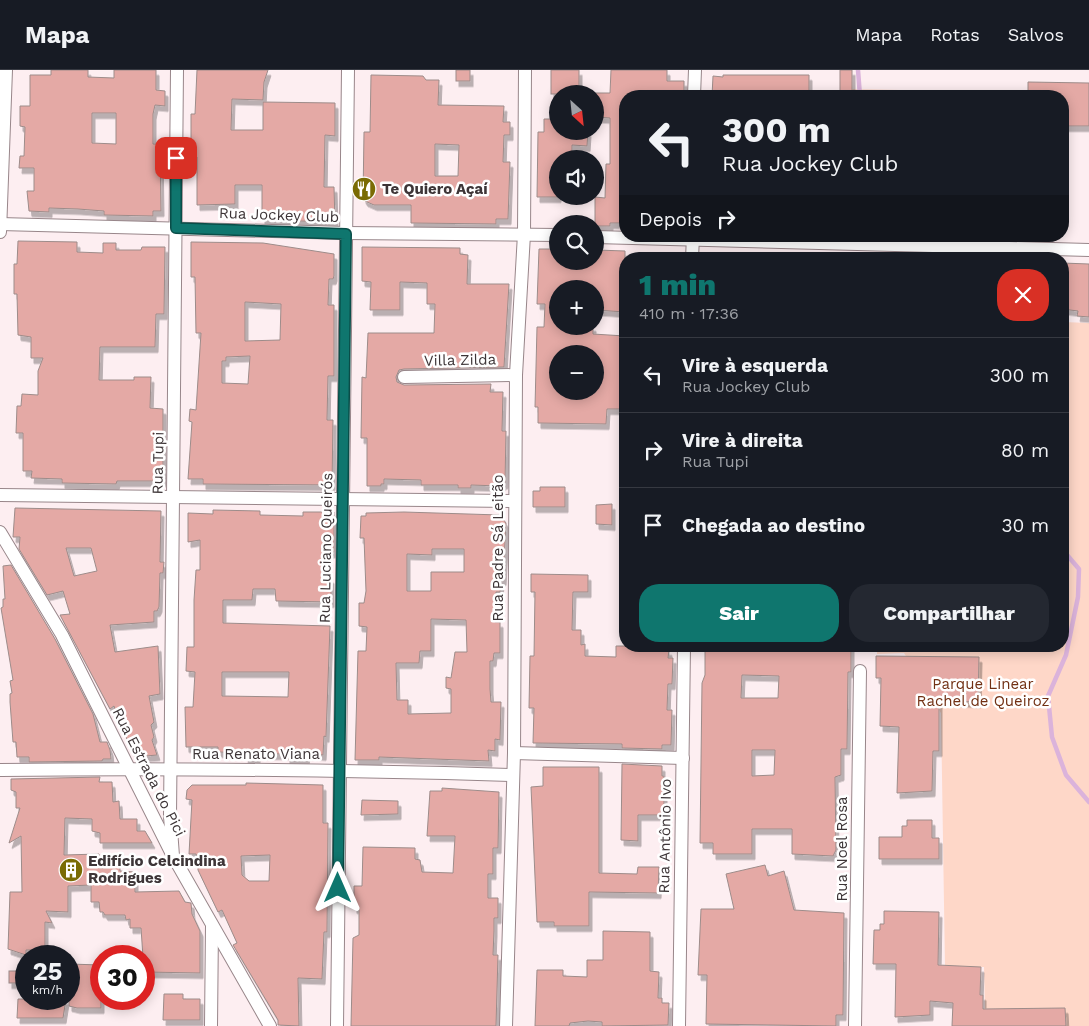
<!DOCTYPE html>
<html lang="pt">
<head>
<meta charset="utf-8">
<style>
	body { margin:0; font-family:"Work Sans",sans-serif; background:#242831; color:#f1f3f6; height:100vh; display:flex; flex-direction:column; font-size:19px; white-space:nowrap }
	* { box-sizing:border-box; margin:0 }
	p { font-size:16px; color:#9ea1a6 }
	.icon { flex:none; width:28px; height:28px; fill:none; stroke:currentColor; stroke-width:2; stroke-linecap:round; stroke-linejoin:round }
	.map { position:relative; flex:1; overflow:hidden }
	.drawer { position:absolute; left:619px; top:182px; width:450px; height:400px; display:flex; flex-direction:column; background:#171b24; border-radius:20px; box-shadow:0 2px 12px #0003 }
	.drawer>* { flex:none }
	.hud { position:absolute; left:619px; top:20px; width:450px; height:152px; border-radius:20px; box-shadow:0 2px 12px #0003; background:#171b24; color:#f1f3f6; overflow:hidden }
	.needle { width:32px; rotate:153deg }
	.fabs { position:absolute; left:549px; top:15px; display:grid; gap:10px }
	.fabs a { display:grid; place-items:center; width:55px; height:55px; border-radius:50%; background:#171b24; box-shadow:0 2px 12px #0003; font-size:25px }
	.speed { position:absolute; left:15px; top:875px; display:flex; gap:10px; font-size:25px; font-weight:700; text-align:center }
	.speed>* { display:grid; place-content:center; width:65px; height:65px; border-radius:50%; background:#171b24; box-shadow:0 2px 12px #0003; line-height:1 }
	.speed small { font-size:12px; font-weight:400 }
	.speed .limit { border:8px solid #d22; background:#fff; color:#111 }
	.pin { position:absolute; display:grid; place-items:center; width:42px; height:42px; color:#fff; margin:-21px; border-radius:10px; box-shadow:0 2px 8px #0006 }
	.me { position:absolute; width:55px; margin:-28px; rotate:0deg; stroke-linejoin:round; filter:drop-shadow(0 0 4px #0008) }
	.turn { display:flex; align-items:center; gap:18px; height:105px; padding:0 20px; font-size:22px }
	.turn .icon { width:65px; height:65px; stroke-width:2.5 }
	.turn b { display:block; font-size:35px; line-height:42px }
	.then { display:flex; align-items:center; height:48px; padding:0 20px; background:#0003; gap:10px; font-size:19px }
	.round { display:grid; place-items:center; flex:none; width:52px; height:52px; border-radius:20px; background:#242831 }
	.summary { display:flex; align-items:center; justify-content:space-between; height:85px; padding:0 20px }
	h1 { font-size:30px; font-weight:800; line-height:38px; color:#0f766e }
	.primary-button { display:flex; gap:10px; margin-top:auto; padding:10px 20px }
	.primary-button a { flex:1; height:58px; border-radius:20px; background:#0f766e; color:#fff; font-size:20px; font-weight:800; line-height:58px; text-align:center }
	.primary-button a+a { background:#242831; color:#f1f3f6 }
	ul { padding:0; list-style:none }
	li { display:flex; align-items:center; gap:15px; height:75px; padding:0 20px; border-top:1px solid #363941 }
	li div { flex:1 }
	li b { display:block; font-size:19px }
	li em { font-style:normal }
	header { display:flex; align-items:center; gap:30px; box-sizing:border-box; height:70px; padding:0 25px; background:#171b24; border-bottom:1px solid #363941 }
	header strong { font-size:24px }
	nav { display:flex; gap:28px; margin-inline-start:auto; font-size:18px }
	.map>svg:first-child { display:block }
	.green { fill:#fed7c8 }
	.lines { fill:none; stroke-linecap:round; stroke-linejoin:round }
	.stream { stroke:#dbb3db; stroke-width:4.5 }
	.building { fill:#e4a9a5; stroke:#9d8c8a; fill-rule:evenodd; filter:url(#shadow) }
	.minor-casing { stroke:#98868a; stroke-width:14 }
	.minor { stroke:#fff; stroke-width:12 }
	.route-casing { stroke:#0a4d48; stroke-width:12 }
	.route { stroke:#0f766e; stroke-width:9 }
	.labels { text-anchor:middle; stroke-width:5; stroke-linejoin:round; paint-order:stroke }
	.poi-label { font-size:15px; font-weight:bold; fill:#3d3537; stroke:#fff; text-anchor:start }
	.street-label { font-size:15px; fill:#3d3537; stroke:#fff }
	.park-label { font-size:15px; fill:#713013; stroke:#fff }
</style>
</head>
<body>
<header>
<strong>Mapa</strong>
<nav><a>Mapa</a><a>Rotas</a><a>Salvos</a></nav>
</header>
<div class="map">
<svg width="1089" height="956" viewBox="0 0 1089 956">
	<defs>
		<filter id="shadow"><feDropShadow dx="3" dy="5.5" stdDeviation="0" flood-color="#0004"/></filter>
	</defs>
	<rect width="100%" height="100%" fill="#fdeef1"/>
	<g class="green">
		<path d="M844,19L901,20L904,22V26H840V21Z"/>
		<path d="M1063,252L1089,253V956H1043L985,940L984,897H945L941,643L904,583L877,584V576H1062Z"/>
	</g>
	<g class="lines">
		<g class="stream">
			<path d="M858,0L860,26"/>
			<path d="M1062,479L1079,499L1078,527L1066,585L1048,626L1052,667L1066,705L1089,732"/>
		</g>
	</g>
	<g class="building">
		<path d="M51,0H88V7L114,8V0H156V20L165,21V36L155,35L153,44V74H160L161,141H153V146L104,145V141L78,139L49,138V142L29,141L27,121H34V98H19L20,86H24L25,57L20,56V36H30V5H51ZM92,43H116V74L92,73Z"/>
		<path d="M197,0H268L264,12L263,30L232,29L231,60H263V32L335,33V66L325,65L324,117H334L335,152L262,150V115H235V134L197,135V87H191V44H195Z"/>
		<rect x="456" y="0" width="14" height="11"/>
		<rect x="551" y="0" width="28" height="24"/>
		<path d="M611,0H667V11H684V26H625L624,153H610V156H595V127L605,128L606,94H610V48L595,47V23H610Z"/>
		<rect x="840" y="0" width="12" height="26"/>
		<path d="M371,5L423,6L426,10H439L438,35L504,36L503,52H510V65H504L503,92H510L508,149H496V154L411,153V135H374L365,131L363,128L364,62H370ZM435,74L459,75L458,106H435Z"/>
		<path d="M723,5H809V26H712L713,6L723,7Z"/>
		<path d="M1028,12L1089,13V56H1062V26H1028Z"/>
		<path d="M544,49H558V61H588L587,76L572,75V89H558V127H537L538,62H544Z"/>
		<path d="M18,171L77,172V182L103,183V173H116V180H141L142,177H165L164,244H156L155,277H100L99,310H134V307H151L150,338L163,339V411H117L116,414L62,413V409L31,408L32,401H23V363H16L17,336H21L22,324L38,325V301L43,288H31V267L18,265L17,224H14V194H17Z"/>
		<path d="M191,172L263,173L334,184V206L333,209H329L328,235H334V306H328L327,350H333L332,415L203,414V409H188L192,352L189,351L190,339L196,340L201,263H196L195,207H191ZM245,232L281,234L280,270L245,271ZM250,286L248,314L222,313V291H226V287Z"/>
		<path d="M362,177L460,178V184L468,185L467,214H509L504,297L404,299L399,300L396,307L397,312L404,315L491,314L490,322H503L502,361H506L505,413L499,416L471,415V418H458V415H421V410L384,409V414H381V416H367V368H361L362,307L366,308L368,263H434L435,234H427V213L400,212V240H370L371,212L362,211Z"/>
		<path d="M539,179H558V191H595V181L597,180L625,181V242L595,240V219H558V256H593V264L625,266V339H607L606,354L538,353V337H535L537,257H544L545,234H537ZM558,284H595V323L558,321Z"/>
		<path d="M1062,193L1089,194V247L1077,246L1078,241L1062,239Z"/>
		<path d="M540,417H565V437H533V421H540Z"/>
		<path d="M612,434V455L596,454V435Z"/>
		<path d="M15,438L161,441L160,492H164L163,503H160L159,537L157,541H154V552L110,555L115,582L158,576L160,624L149,626L154,652L151,655L154,667L152,670L157,685L135,687L129,676L119,645L117,646L114,636L110,639L60,545L70,544L63,521L47,525L19,479L20,467H13ZM66,478H91L97,501L74,506Z"/>
		<path d="M213,440L260,441V445L303,446V442H334V482L324,483V495L323,508H331V532L276,531L275,519H253L252,530H223V553L330,556L326,667L324,666L323,685L307,684L306,689H287V684H257V688H245L246,683L218,682V677H186L185,637H193L195,602L186,601L187,577H194V530L196,500H200V470L188,472V443L213,444ZM222,602H289L288,627L222,626Z"/>
		<path d="M404,442L500,445L506,453L503,510L501,511L500,522H496L495,552H500V583H494L493,591H490V619L491,632H501L500,670L495,669V681L488,680L489,691L379,687V690H355L358,581H366L367,557L359,556V533H364L366,521L364,468H360L361,446H366V443ZM432,479H464V502H431V521H407V484L432,485ZM431,549L466,550L467,582H455L451,608L446,607V618L451,619V643L408,644V630H397L396,593H419L420,581H431Z"/>
		<path d="M11,495L55,569L93,644L100,672H107L110,680L111,689H103L102,691L29,692V687H17L16,672H13L10,632V624L12,623L10,611L13,610L1,538L3,537V529H5L3,496Z"/>
		<path d="M531,504L588,505V522H573L572,560H581V575L585,574V586L616,587V576H666V580H669L668,588H673L672,614H668L667,640H672L671,675H662V679L622,678V674L533,673L534,638H529L530,586H534L535,522H531Z"/>
		<path d="M705,576H851V602H848L847,679H841V705L835,707L836,780L833,786L792,784V759H752V784H713V773H700L702,613L705,605ZM742,605L779,606L778,628H741ZM752,680H775L774,705L752,706Z"/>
		<path d="M876,586L979,587L978,632L939,631V681H933L932,721L897,723L899,657L880,656L881,608H876Z"/>
		<path d="M622,694L662,696V706H664V745H638V771L621,770Z"/>
		<path d="M543,697H599V803L637,804L638,797H659L658,823L589,822V856H554V852H537L531,717L543,716Z"/>
		<path d="M100,707L99,712H112L113,732L119,731L120,749H137V761H145L152,773H100V763L92,761V749L65,748L64,785L99,784L100,798L120,797V801L135,802V822L179,821L185,832L191,833L192,844L200,861V903L144,902L141,858H130V849L126,850L125,845H105L103,842H100L99,832H91V815L68,816V842L46,841L52,853L45,852V880H26V885L8,879L10,822H22L21,766L9,773L20,738H16V722L11,720V709Z"/>
		<path d="M246,713L323,715V753H328L327,862H324L322,909L298,908L299,956L278,955V950L233,875L237,873L222,840L218,842L198,800L197,787L196,784H189L192,730L186,729L187,720L192,715H246ZM270,785L269,811H249L242,805L241,786Z"/>
		<path d="M442,718L499,722L498,778H493V804H488V828H498V848H494V861L493,885H498L496,956H351L353,868L359,865V838H354V816H362L363,777L415,778V789L420,790L422,802L453,803L455,766H427L430,721H442Z"/>
		<path d="M362,730L398,731V744L361,745Z"/>
		<path d="M907,750H932V768H939V789H879V767H902V756H907Z"/>
		<path d="M765,795L768,806L784,801L794,840L844,843L843,945H836V956L706,954L707,905H698L701,839H734L726,804Z"/>
		<path d="M884,841L939,842L938,895L981,897L980,925H983V939L1065,938L1066,956H952L953,933L930,931V945L895,947L896,894H873L874,860H880V854H884Z"/>
		<path d="M603,861L650,862V901L659,902L658,928H662V933H669L668,955L602,956V952L588,951L570,953L569,956H535L537,900H563V906L587,907V890H603Z"/>
		<path d="M69,894L101,895V938H77L69,936Z"/>
		<rect x="9" y="901" width="17" height="12"/>
		<path d="M164,924H183V929H200V950H163Z"/>
		<path d="M18,929H66L63,948H17Z"/>
	</g>
	<g class="lines">
		<g class="minor-casing">
			<g id="minor">
				<path d="M694,26L695,0"/>
				<path d="M0,154L346,163L558,165"/>
				<path d="M0,162L6,0"/>
				<path d="M595,167L1089,180"/>
				<path d="M692,189L693,166"/>
				<path d="M404,307L516,305"/>
				<path d="M0,425L514,431"/>
				<path d="M0,462L62,565L173,786L270,956"/>
				<path d="M514,683L683,688"/>
				<path d="M0,700C171,698 342,700 512,705"/>
				<path d="M173,786L170,746L177,0"/>
				<path d="M211,956L212,856"/>
				<path d="M337,956L348,0"/>
				<path d="M506,956L514,683L516,305L524,164L525,0"/>
				<path d="M679,956L684,576"/>
				<path d="M855,956L860,601"/>
			</g>
		</g>
		<use href="#minor" class="minor"/>
	</g>
	<g class="lines">
		<g class="route-casing">
			<path id="route" d="M176,88V158L346,164L338,818"/>
		</g>
		<use href="#route" class="route"/>
	</g>
	<defs>
		<g id="restaurant-disc" transform="scale(1.25)"><circle r="9.5" fill="#7a6b04" stroke="#fff"/><path d="M-5-6h1v4h1v-4h1v4h1v-4h1v5L-1.5 .5V6h-2V.5L-5-1ZM5-6V6H3V1.5H1.5Q1.5-4 5-6Z" fill="#fff"/></g>
		<g id="building-disc" transform="scale(1.25)"><circle r="9.5" fill="#7a6b04" stroke="#fff"/><path d="M-4-6H4V6H1V3H-1V6H-4ZM-2.5-4.3h1.7v1.8h-1.7ZM.8-4.3h1.7v1.8H.8ZM-2.5-1h1.7V.8h-1.7ZM.8-1h1.7V.8H.8Z" fill="#fff"/></g>
	</defs>
	<g fill-rule="evenodd">
		<use href="#restaurant-disc" x="364" y="119"/>
		<use href="#building-disc" x="71" y="800"/>
	</g>
	<g class="labels">
		<g class="poi-label">
			<text x="382" y="124">Te Quiero Açaí</text>
			<text x="88" y="796">Edifício Celcindina<tspan x="88" dy="17">Rodrigues</tspan></text>
		</g>
		<g class="street-label">
			<text transform="translate(279 145) rotate(2)" y="5">Rua Jockey Club</text>
			<text transform="translate(460 290) rotate(-1)" y="5">Villa Zilda</text>
			<text transform="translate(158 393) rotate(-89)" y="5">Rua Tupi</text>
			<text transform="translate(326 478) rotate(-89)" y="5">Rua Luciano Queirós</text>
			<text transform="translate(498 478) rotate(-90)" y="5">Rua Padre Sá Leitão</text>
			<text x="256" y="689">Rua Renato Viana</text>
			<text transform="translate(149 702) rotate(63)" y="5">Rua Estrada do Pici</text>
			<text transform="translate(665 766) rotate(-89)" y="5">Rua Antônio Ivo</text>
			<text transform="translate(842 779) rotate(-90)" y="5">Rua Noel Rosa</text>
		</g>
		<g class="park-label">
			<text x="983" y="619">Parque Linear<tspan x="983" dy="17">Rachel de Queiroz</tspan></text>
		</g>
	</g>
</svg>
<div class="fabs">
<a><svg class="needle" viewBox="-14 -14 28 28"><path d="M0-13l5 13h-10z" fill="#e53935"/><path d="M0 13l5-13h-10z" fill="#9ea1a6"/></svg></a>
<a><svg class="icon" aria-label="sound" viewBox="0 0 24 24"><path d="M4 9h4l5-4v14l-5-4H4zM17 9q2 3 0 6"/></svg></a>
<a><svg class="icon" aria-label="search" viewBox="0 0 24 24"><circle cx="10" cy="10" r="6"/><path d="M15 15l6 6"/></svg></a>
<a>+</a>
<a>−</a>
</div>
<div class="speed"><div>25<small>km/h</small></div><div class="limit">30</div></div>
<div class="pin" style="left:176px;top:88px;background:#d93025"><svg class="icon" aria-label="arrive" viewBox="0 0 24 24"><path d="M6 21V4h12l-3 4 3 4H6"/></svg></div>
<svg class="me" style="left:338px;top:818px" viewBox="-20 -20 40 40"><path d="M0-17L14 15 0 8-14 15z" fill="#0f766e" stroke="#fff" stroke-width="4"/></svg>
<div class="hud">
<div class="turn"><svg class="icon" aria-label="left" viewBox="0 0 24 24"><path d="M17 20v-9H6M10 6l-5 5 5 5"/></svg><div><b>300 m</b>Rua Jockey Club</div></div>
<div class="then">Depois<svg class="icon" aria-label="right" viewBox="0 0 24 24"><path d="M7 20v-9h11M14 6l5 5-5 5"/></svg></div>
</div>
<section class="drawer">
<div class="summary"><div><h1>1 min</h1><p>410 m · 17:36</p></div><a class="round" style="background:#d93025;color:#fff"><svg class="icon" aria-label="close" viewBox="0 0 24 24"><path d="M6 6l12 12M18 6L6 18"/></svg></a></div>
<ul>
<li><svg class="icon" aria-label="left" viewBox="0 0 24 24"><path d="M17 20v-9H6M10 6l-5 5 5 5"/></svg><div><b>Vire à esquerda</b><p>Rua Jockey Club</p></div><em>300 m</em></li>
<li><svg class="icon" aria-label="right" viewBox="0 0 24 24"><path d="M7 20v-9h11M14 6l5 5-5 5"/></svg><div><b>Vire à direita</b><p>Rua Tupi</p></div><em>80 m</em></li>
<li><svg class="icon" aria-label="arrive" viewBox="0 0 24 24"><path d="M6 21V4h12l-3 4 3 4H6"/></svg><div><b>Chegada ao destino</b></div><em>30 m</em></li>
</ul>
<div class="primary-button"><a>Sair</a><a>Compartilhar</a></div>
</section>
</div>
</body>
</html>
